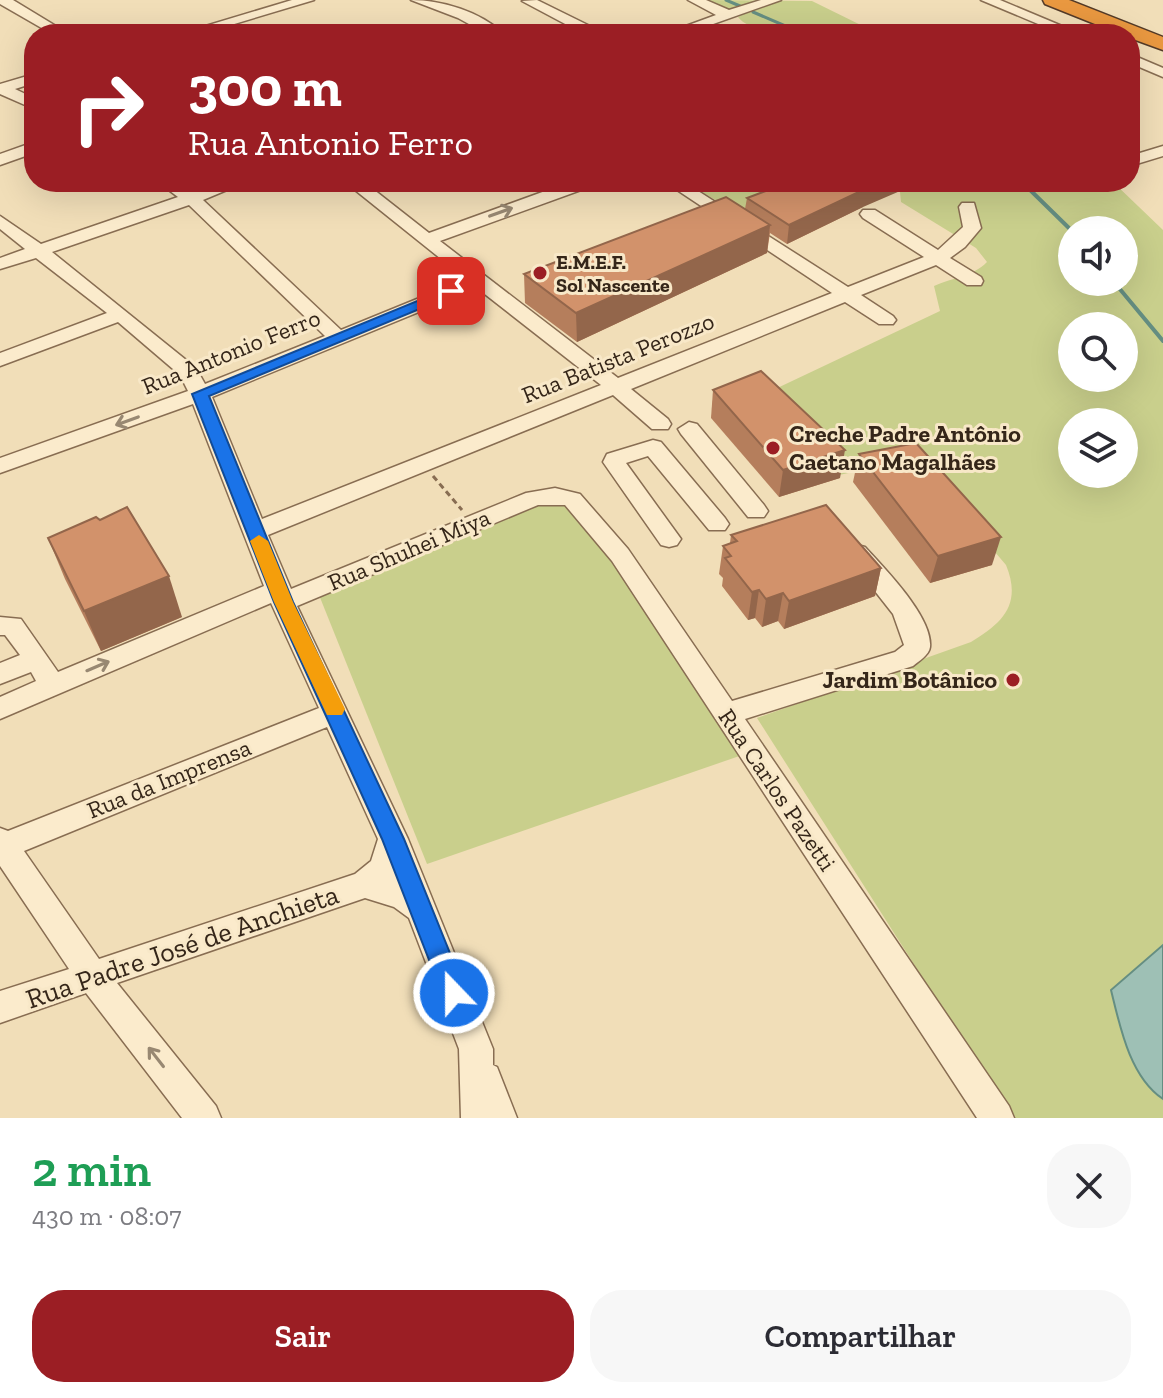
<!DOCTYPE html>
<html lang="pt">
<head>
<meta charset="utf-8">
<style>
	body { margin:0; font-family:"Zilla Slab",serif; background:#f7f7f7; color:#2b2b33; height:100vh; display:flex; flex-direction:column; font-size:30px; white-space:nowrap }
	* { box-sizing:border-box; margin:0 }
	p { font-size:26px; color:#7c7c81 }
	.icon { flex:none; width:44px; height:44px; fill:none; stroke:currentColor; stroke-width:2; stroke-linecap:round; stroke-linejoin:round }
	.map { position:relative; height:1118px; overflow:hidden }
	.drawer { display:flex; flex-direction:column; background:#fff; flex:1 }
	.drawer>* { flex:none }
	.guide { position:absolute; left:24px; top:24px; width:1116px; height:168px; border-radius:32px; box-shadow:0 8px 32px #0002; background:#9b1e24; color:#fff; overflow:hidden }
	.tools { position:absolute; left:1058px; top:216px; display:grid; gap:16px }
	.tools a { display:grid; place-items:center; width:80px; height:80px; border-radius:50%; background:#fff; box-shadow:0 8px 32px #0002; font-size:40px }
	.pin { position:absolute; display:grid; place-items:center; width:68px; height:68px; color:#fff; margin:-34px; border-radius:16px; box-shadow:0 4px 12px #0006 }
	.me { position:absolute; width:88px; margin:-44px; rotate:338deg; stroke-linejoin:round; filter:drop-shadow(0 0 6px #0008) }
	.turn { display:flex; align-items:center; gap:28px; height:168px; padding:0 32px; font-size:36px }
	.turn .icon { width:104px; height:104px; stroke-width:2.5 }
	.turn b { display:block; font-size:56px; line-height:68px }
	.round { display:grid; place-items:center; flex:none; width:84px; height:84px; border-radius:32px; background:#f7f7f7 }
	.head { display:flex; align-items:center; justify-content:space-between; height:136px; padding:0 32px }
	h1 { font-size:48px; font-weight:600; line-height:60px; color:#1e9e55 }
	.action { display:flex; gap:16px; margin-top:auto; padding:16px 32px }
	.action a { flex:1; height:92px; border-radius:32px; background:#9b1e24; color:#fff; font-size:32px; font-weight:600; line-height:92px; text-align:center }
	.action a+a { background:#f7f7f7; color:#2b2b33 }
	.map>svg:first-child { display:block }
	.green { fill:#c9cf8c; fill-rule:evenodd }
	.water { fill:#9ec0b5; stroke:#658e82; stroke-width:2 }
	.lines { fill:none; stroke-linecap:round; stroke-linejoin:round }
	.stream-far1 { stroke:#658e82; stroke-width:3 }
	.stream { stroke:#658e82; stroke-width:4 }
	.minor-casing { stroke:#886d52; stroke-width:3 }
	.highway-casing { stroke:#543b28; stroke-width:3 }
	.path { stroke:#886d52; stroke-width:3; stroke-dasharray:6 4; stroke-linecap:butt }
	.minor { fill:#fbebcc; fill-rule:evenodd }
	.highway { fill:#e99840; fill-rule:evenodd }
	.wall { fill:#b57e5c }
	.shaded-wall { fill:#93664b }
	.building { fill:#d2926b; stroke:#93664b; stroke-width:2 }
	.oneway { stroke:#988872 }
	.route { fill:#1a73e8; stroke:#114b97; stroke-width:2 }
	.slow { fill:#f59e0b }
	.poi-dot { fill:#9b1e24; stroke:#f8e8c8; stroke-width:3 }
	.labels { text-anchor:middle; stroke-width:6; stroke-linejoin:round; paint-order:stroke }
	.far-poi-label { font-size:20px; font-weight:bold; fill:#352619; stroke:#f8e8c8; text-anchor:start }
	.street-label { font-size:24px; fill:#352619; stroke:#f8e8c8 }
	.poi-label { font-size:24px; font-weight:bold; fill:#352619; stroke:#f8e8c8; text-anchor:start }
	.near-street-label { font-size:28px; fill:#352619; stroke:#f8e8c8 }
</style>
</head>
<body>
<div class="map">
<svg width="1163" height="1118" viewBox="0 0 1163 1118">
	<rect width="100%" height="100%" fill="#f1deb8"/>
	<g class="green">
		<path d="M701,0L812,1L877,33L893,34C859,34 759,44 738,17L753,9L721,10Z"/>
		<path d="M685,182H822L739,214Z"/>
		<path d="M899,182H1113L1163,230V1118H1012L757,718L971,642C1003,623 1022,604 1006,565L916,459L810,481L729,411L940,311L934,286C954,277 972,277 987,262L976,248L901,202ZM1072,230H1124V282H1072ZM1072,326H1124V378H1072ZM1072,422H1124V474H1072Z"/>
		<path d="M534,503H571L751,752L427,864L319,595Z"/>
	</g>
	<path class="water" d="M1163,945V1099C1130,1077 1120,1027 1111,990Z"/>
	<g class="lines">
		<g class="stream-far1">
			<path d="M726,0L740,6"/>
			<path d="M753,12L804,34"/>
			<path d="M1022,182L1028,188"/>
		</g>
		<g class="stream">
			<path d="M1026,186L1072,231"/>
			<path d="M1114,282L1163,341"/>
		</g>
		<g class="minor-casing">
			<g id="minor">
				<path d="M0,0H13L69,34H52L0,4Z"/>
				<path d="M292,0H314L201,34H179Z"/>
				<path d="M411,0C442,0 481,12 504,34H487L458,18Z"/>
				<path d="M537,0L600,31L602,34H584L522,1Z"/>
				<path d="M688,0H706L729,10L761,0H781L685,34H664L716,15Z"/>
				<path d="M981,0H1000L1081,34H1062Z"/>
				<path d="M1130,54L1163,68V77L1130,63Z"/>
				<path d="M34,74V83L15,89L34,98V109L0,94V84Z"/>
				<path d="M34,142V153L0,165V154Z"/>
				<path d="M1163,146V156L1130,166V156Z"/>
				<path d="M158,182H178L194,192L222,182H246L203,200L341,330L466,279L345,182H364L429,233L570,182H594L592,186L440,241L618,378L832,293L665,182H684L848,287L924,257L863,218L860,214L863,210H875L938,250L963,227L959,207L962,203H974L981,228L965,247L950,258L981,277L983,281L981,285H967L936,265L861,295L893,316L896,320L893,324H879L845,302L631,389L668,419L671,424L668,429H652L613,395L268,535L291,589L526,493L555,488L580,494L628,549L732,701L895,652L904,645L893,614L845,553L849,547L857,545L865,547C884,568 933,617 930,647C929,655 919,661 913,666L745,719L1009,1106L1014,1118H977L612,561L565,505H538L297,606L408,839L493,1049V1065L497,1067L517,1118H461L459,1049L409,918L394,907L365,898L117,983L216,1106L221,1118H182L86,993L0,1023V991L69,969L0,866V828L8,831L319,708L271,603L0,719V697L36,681L31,672L0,684V663L20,655L5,635H0V617L21,619L58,672L264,586L193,404L0,473V458L188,391L180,375L118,322L0,366V353L107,313L36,258L0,269V258L25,249L0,229V216L41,244L178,197ZM189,205L325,336L205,384L196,368L52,252ZM477,288L601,385L262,519L212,397ZM327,727L378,839L371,861L355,874L99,959L24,851Z"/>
				<path d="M689,422L697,424L764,505L768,511L764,517H748L681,434L678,429Z"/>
				<path d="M653,440L661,442L725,518L729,524L725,530H709L648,456L626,463L681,539L677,545L669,547L661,545L603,462L607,454Z"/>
			</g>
		</g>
		<g class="highway-casing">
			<path id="highway" d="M1043,0H1069L1163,37V50L1130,38V34H1120L1045,4Z"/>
		</g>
		<path class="path" d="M433,476L462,510"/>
		<use href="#minor" class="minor"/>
		<use href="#highway" class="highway"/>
	</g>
	<g class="wall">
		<path d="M747,198L863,207L787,244L770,233L767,253L577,342L525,303L524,274L745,209Z"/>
		<path d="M713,390L840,478L779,497L711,418Z"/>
		<path d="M859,454L992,565L930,583L853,482Z"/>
		<path d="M731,535L881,568L875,596L784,629L778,621L762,627L755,618L748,620L722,586L723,578L719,574L723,546L730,543Z"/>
		<path d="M48,538L182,617L101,651L65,579Z"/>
	</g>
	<g class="shaded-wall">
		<path d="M880,182H921L863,207L787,244L789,225Z"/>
		<path d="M770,225L767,253L577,342L576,313Z"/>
		<path d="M845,450L840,478L779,497L783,470Z"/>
		<path d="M1001,537L992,565L930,583L938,556Z"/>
		<path d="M881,568L875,596L784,629L789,601Z"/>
		<path d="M169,576L182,617L101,651L84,611Z"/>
		<path d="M759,590L755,618L748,620L752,592Z"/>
		<path d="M783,593L778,621L762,627L766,599Z"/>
	</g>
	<g class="building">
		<path d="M790,182H880L789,225L747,198Z"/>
		<path d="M726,197L770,225L576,313L524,274Z"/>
		<path d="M761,371L845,450L783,470L713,390Z"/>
		<path d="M916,443L1001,537L938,556L859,454Z"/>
		<path d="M826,505L881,568L789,601L783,593L766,599L759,590L752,592L725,558L731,556L723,546L737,541L731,535Z"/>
		<path d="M127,507L169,576L84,611L48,538L96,517L100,520Z"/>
	</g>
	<defs><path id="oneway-shaft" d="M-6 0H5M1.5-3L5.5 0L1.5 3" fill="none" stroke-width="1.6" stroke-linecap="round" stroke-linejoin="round" transform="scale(2)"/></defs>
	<g class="oneway">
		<use href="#oneway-shaft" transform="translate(501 212) rotate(-20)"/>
		<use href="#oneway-shaft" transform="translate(127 421) rotate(160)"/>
		<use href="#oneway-shaft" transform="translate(98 666) rotate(-23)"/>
		<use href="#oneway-shaft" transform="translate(156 1057) rotate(-128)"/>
	</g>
	<path class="route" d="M451,287L458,291L456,294L209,396L293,602L404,839L466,993L463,1001L454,1004L445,1001L382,839L274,602L192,394Z"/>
	<path class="slow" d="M259,535L268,541L293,602L345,709L342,715H327L274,602L250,541Z"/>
	<g class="poi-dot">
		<circle cx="540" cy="273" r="8"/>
		<circle cx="773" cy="448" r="8"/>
		<circle cx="1013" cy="680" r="8"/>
	</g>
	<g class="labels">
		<g class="far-poi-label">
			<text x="556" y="269">E.M.E.F.<tspan x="556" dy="23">Sol Nascente</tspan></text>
		</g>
		<g class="street-label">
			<text transform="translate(231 352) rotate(-22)" y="8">Rua Antonio Ferro</text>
			<text transform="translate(618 358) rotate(-22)" y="8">Rua Batista Perozzo</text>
			<text transform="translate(409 550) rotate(-23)" y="8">Rua Shuhei Miya</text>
			<text transform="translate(169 779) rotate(-22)" y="8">Rua da Imprensa</text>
			<text transform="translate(777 790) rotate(56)" y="8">Rua Carlos Pazetti</text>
		</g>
		<g class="poi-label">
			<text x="789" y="442">Creche Padre Antônio<tspan x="789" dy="28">Caetano Magalhães</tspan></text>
			<text x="997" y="688" text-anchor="end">Jardim Botânico</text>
		</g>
		<g class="near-street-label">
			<text transform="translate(182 946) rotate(-19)" y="10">Rua Padre José de Anchieta</text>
		</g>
	</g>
</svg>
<div class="tools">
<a><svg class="icon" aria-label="sound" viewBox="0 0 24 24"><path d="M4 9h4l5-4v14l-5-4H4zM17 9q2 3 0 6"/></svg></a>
<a><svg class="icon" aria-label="search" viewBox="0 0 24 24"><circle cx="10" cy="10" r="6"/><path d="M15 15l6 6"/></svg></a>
<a><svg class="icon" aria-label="layers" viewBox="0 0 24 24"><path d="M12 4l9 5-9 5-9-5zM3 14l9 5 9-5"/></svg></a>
</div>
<div class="pin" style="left:451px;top:291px;background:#d93025"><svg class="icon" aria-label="arrive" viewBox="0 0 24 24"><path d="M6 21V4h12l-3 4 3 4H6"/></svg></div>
<svg class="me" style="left:454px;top:993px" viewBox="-20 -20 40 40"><circle r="17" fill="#1a73e8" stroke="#fff" stroke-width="3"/><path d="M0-11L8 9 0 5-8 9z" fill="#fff"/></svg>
<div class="guide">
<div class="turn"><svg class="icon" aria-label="right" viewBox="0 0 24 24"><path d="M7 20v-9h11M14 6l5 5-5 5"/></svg><div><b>300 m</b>Rua Antonio Ferro</div></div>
</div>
</div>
<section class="drawer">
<div class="head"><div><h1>2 min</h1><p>430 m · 08:07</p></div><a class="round"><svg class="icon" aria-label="close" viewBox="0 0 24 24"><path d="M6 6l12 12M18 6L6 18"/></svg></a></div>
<div class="action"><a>Sair</a><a>Compartilhar</a></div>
</section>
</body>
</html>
